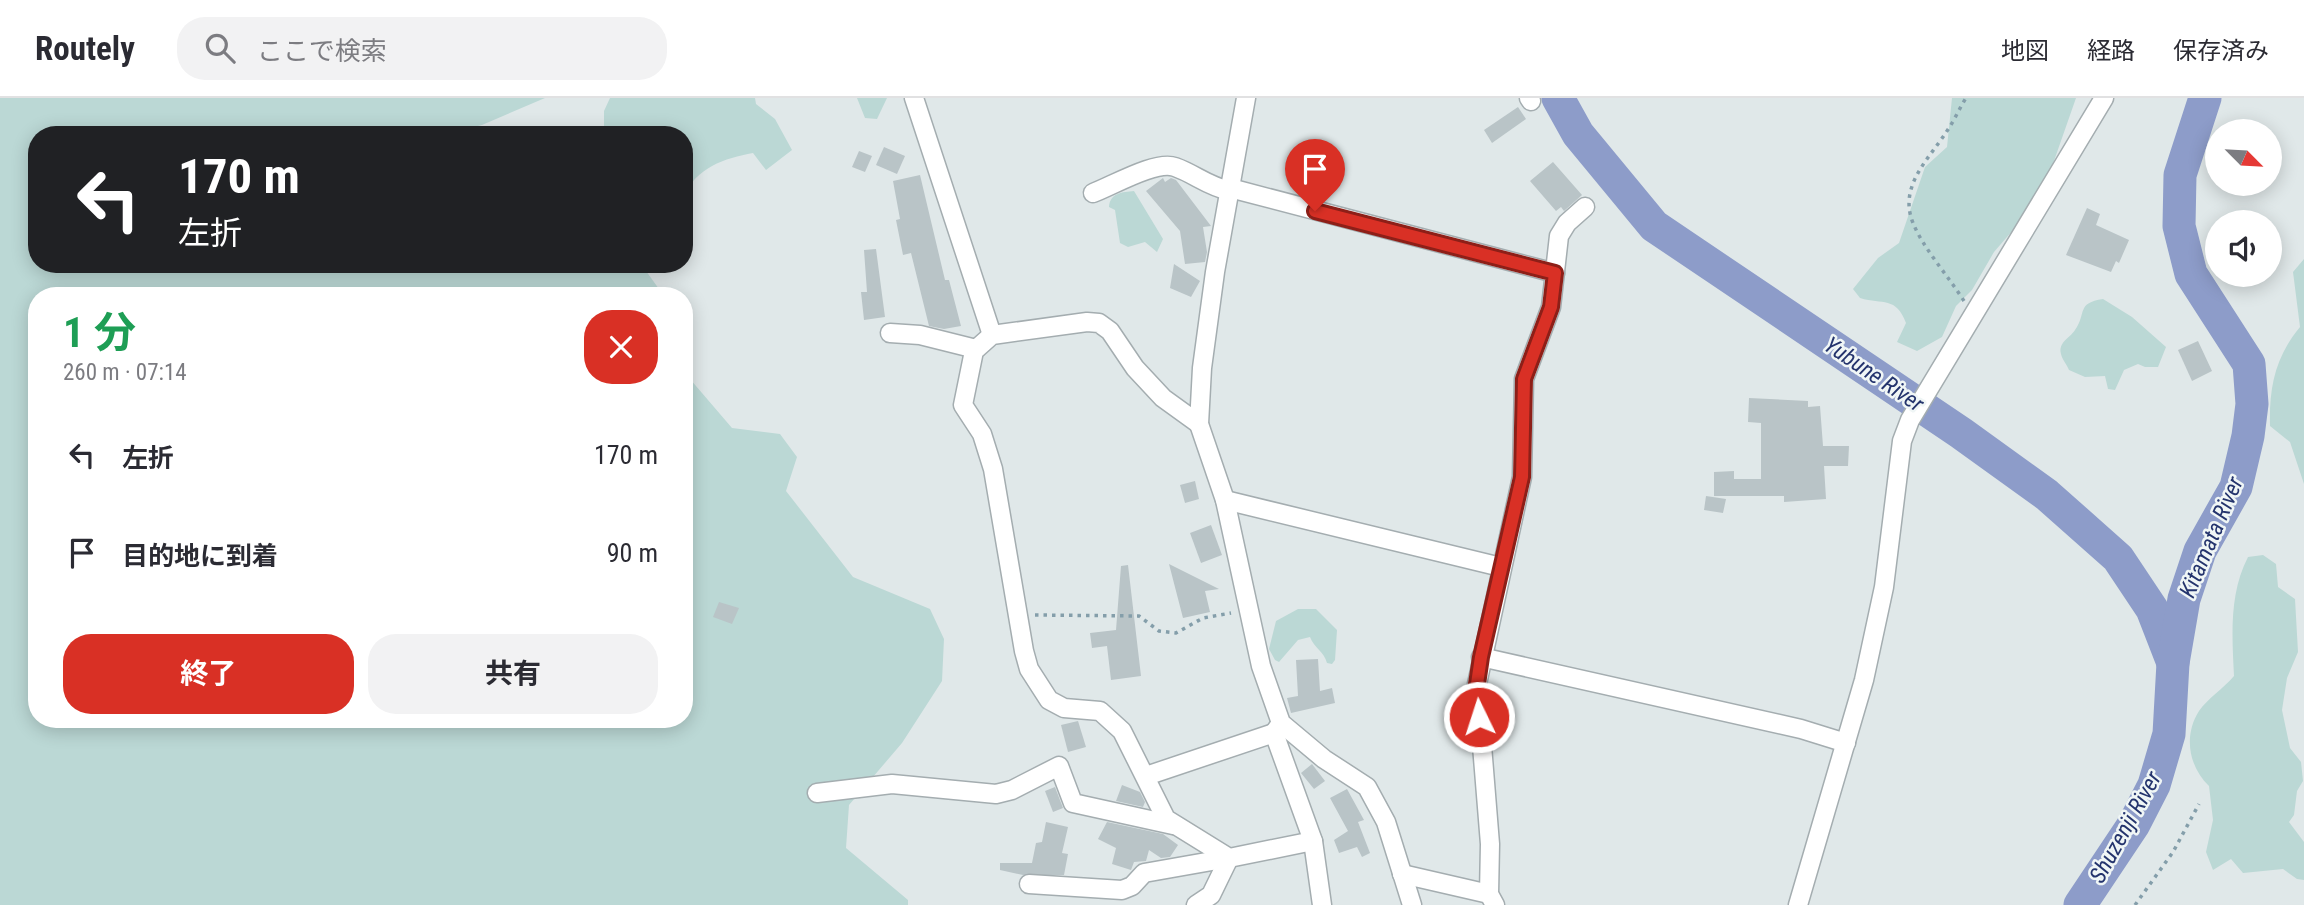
<!DOCTYPE html>
<html lang="ja">
<head>
<meta charset="utf-8">
<style>
	body { margin:0; font-family:"Roboto Condensed","Noto Sans JP",sans-serif; background:#f2f2f3; color:#2b2b33; height:100vh; display:flex; flex-direction:column; font-size:26px; white-space:nowrap }
	* { box-sizing:border-box; margin:0 }
	p { font-size:23px; color:#7c7c81 }
	.icon { flex:none; width:38px; height:38px; fill:none; stroke:currentColor; stroke-width:2; stroke-linecap:round; stroke-linejoin:round }
	.map { position:relative; flex:1; overflow:hidden }
	.drawer { position:absolute; left:28px; top:189px; width:665px; height:441px; display:flex; flex-direction:column; background:#fff; border-radius:28px; box-shadow:0 4px 18px #0003 }
	.drawer>* { flex:none }
	.guide { position:absolute; left:28px; top:28px; width:665px; height:147px; border-radius:28px; box-shadow:0 4px 18px #0003; background:#202124; color:#fff; overflow:hidden }
	.needle { width:46px; rotate:114deg }
	.fabs { position:absolute; left:2205px; top:21px; display:grid; gap:14px }
	.fabs a { display:grid; place-items:center; width:77px; height:77px; border-radius:50%; background:#fff; box-shadow:0 4px 18px #0003; font-size:35px }
	.pin { position:absolute; display:grid; place-items:center; width:60px; height:60px; color:#fff; margin:-72px -30px; border-radius:50% 50% 50% 0; rotate:-45deg; box-shadow:0 0 7px #0007 }
	.pin .icon { rotate:45deg }
	.me { position:absolute; width:77px; margin:-38px; rotate:356deg; stroke-linejoin:round; filter:drop-shadow(0 0 5px #0008) }
	.turn { display:flex; align-items:center; gap:24px; height:147px; padding:0 35px; font-size:32px }
	.turn .icon { width:91px; height:91px; stroke-width:2.5 }
	.turn b { display:block; font-size:49px; line-height:60px }
	.round { display:grid; place-items:center; flex:none; width:74px; height:74px; border-radius:28px; background:#f2f2f3 }
	.headline { display:flex; align-items:center; justify-content:space-between; height:119px; padding:0 35px }
	h1 { font-size:42px; font-weight:700; line-height:52px; color:#1e9e55 }
	.button { display:flex; gap:14px; margin-top:auto; padding:14px 35px }
	.button a { flex:1; height:80px; border-radius:28px; background:#d93025; color:#fff; font-size:28px; font-weight:700; line-height:80px; text-align:center }
	.button a+a { background:#f2f2f3; color:#2b2b33 }
	ul { padding:0; list-style:none }
	li { display:flex; align-items:center; gap:21px; height:98px; padding:0 35px }
	li div { flex:1 }
	li b { display:block; font-size:26px }
	li em { font-style:normal }
	header { display:flex; align-items:center; gap:42px; box-sizing:border-box; height:98px; padding:0 35px; background:#fff; border-bottom:2px solid #e1e1e2 }
	header strong { font-size:33px }
	nav { display:flex; gap:38px; margin-inline-start:auto; font-size:24px }
	.search { width:490px; height:63px; background:#f2f2f3; display:flex; align-items:center; gap:18px; box-sizing:border-box; padding:0 24px; border-radius:28px; color:#7c7c81; font-size:26px }
	.map>svg:first-child { display:block }
	.green { fill:#bbd8d5 }
	.lines { fill:none; stroke-linecap:round; stroke-linejoin:round }
	.river { stroke:#8d9cc9; stroke-width:33 }
	.building { fill:#b9c4c7 }
	.minor-casing { stroke:#a4adb0; stroke-width:21 }
	.path { stroke:#849eaa; stroke-width:3.5; stroke-dasharray:3.5 5; stroke-linecap:butt }
	.minor { stroke:#fff; stroke-width:18 }
	.route-casing { stroke:#8d1f18; stroke-width:18 }
	.route { stroke:#d93025; stroke-width:12 }
	.labels { text-anchor:middle; stroke-width:5; stroke-linejoin:round; paint-order:stroke }
	.water-label { font-size:23px; font-style:italic; fill:#24346d; stroke:#f0f6f6 }
</style>
</head>
<body>
<header>
<strong>Routely</strong>
<div class="search"><svg class="icon" aria-label="search" viewBox="0 0 24 24"><circle cx="10" cy="10" r="6"/><path d="M15 15l6 6"/></svg>ここで検索</div>
<nav><a>地図</a><a>経路</a><a>保存済み</a></nav>
</header>
<div class="map">
<svg width="2304" height="807" viewBox="0 0 2304 807">
	<rect width="100%" height="100%" fill="#e0e8e9"/>
	<g class="green">
		<path d="M0,0H545L482,27L442,37H37V166H641L664,198H37V621H684V274L732,330L780,336L797,359L786,393L853,479L930,511L944,541L942,583L902,645L849,707L846,750L908,802V807H0Z"/>
		<path d="M610,0H755L756,6L775,21L792,52L766,72L753,55C725,60 695,70 684,99V37H604V13Z"/>
		<path d="M857,0H887L877,21L865,20Z"/>
		<path d="M1952,0H2076L2048,80L2026,117L1994,154L1972,192L1956,208L1942,239L1917,253L1897,244L1906,225C1896,198 1883,207 1860,200L1853,191L1878,160L1899,145L1925,69L1947,49Z"/>
		<path d="M1134,93L1163,141L1157,154L1145,144L1128,149L1120,145L1115,112L1109,109C1110,95 1122,94 1134,93Z"/>
		<path d="M2304,161V386L2290,344L2270,328C2269,290 2275,259 2300,229L2293,174Z"/>
		<path d="M2103,201L2132,219L2166,249L2158,269H2145L2138,266L2124,272L2115,292L2108,291L2105,278L2085,279L2069,272C2067,267 2062,261 2061,256C2058,244 2070,240 2075,232C2087,215 2076,205 2103,201Z"/>
		<path d="M2263,457L2276,466L2278,489L2295,501L2298,554L2287,580L2282,612L2290,650L2301,664L2303,683L2297,693L2294,717L2289,724L2304,744V782L2297,781L2283,771L2243,775L2231,761L2213,772L2206,754L2213,722L2209,688C2189,669 2183,638 2199,613C2207,601 2224,590 2234,578C2232,537 2229,496 2248,459Z"/>
		<path d="M1298,511H1316L1337,532L1335,562L1332,566L1327,565C1324,553 1314,550 1310,539L1298,542L1279,564L1275,562L1269,551L1276,523Z"/>
	</g>
	<g class="lines">
		<g class="river">
			<path d="M1558,0L1578,36L1654,128L1961,335L2047,397L2118,460L2152,511L2173,565"/>
			<path d="M2080,807L2134,726L2154,687L2169,636L2173,565L2184,501L2200,453L2236,389L2248,338L2252,306L2249,266L2191,176L2179,128L2180,77L2205,0"/>
		</g>
	</g>
	<g class="building">
		<path d="M1518,9L1526,21L1492,45L1484,32Z"/>
		<path d="M884,49L905,58L897,76L876,67Z"/>
		<path d="M859,53L872,58L865,74L852,69Z"/>
		<path d="M1553,64L1582,97L1564,113L1561,109L1556,113L1530,83Z"/>
		<path d="M920,77L945,182H949L961,228L944,231L929,228L911,155L903,157L896,122L900,121L893,83Z"/>
		<path d="M1163,80L1165,84L1171,80L1176,82L1211,128L1203,129L1207,154L1205,164L1185,166L1180,133L1146,93Z"/>
		<path d="M2087,110L2100,116L2096,127L2129,142L2119,165L2116,163L2111,174L2066,157Z"/>
		<path d="M876,151L885,219L864,222L861,194H867L864,152Z"/>
		<path d="M1174,166L1200,183L1191,199L1170,190Z"/>
		<path d="M2198,243L2212,273L2192,283L2178,252Z"/>
		<path d="M1749,300L1808,303V309L1820,308L1823,348H1849L1848,368H1824L1826,401L1784,404V398H1714V374L1734,373V381H1761V325L1748,324Z"/>
		<path d="M1195,383L1199,401L1185,405L1180,387Z"/>
		<path d="M1706,398L1726,401L1723,415L1704,412Z"/>
		<path d="M1211,427L1222,457L1201,465L1190,435Z"/>
		<path d="M1169,466L1219,491L1205,493L1210,514L1183,520Z"/>
		<path d="M1128,467L1141,578L1111,582L1107,548L1092,550L1090,535L1116,532L1121,468Z"/>
		<path d="M719,504L739,510L732,526L713,519Z"/>
		<path d="M1318,561L1320,593L1332,590L1335,605L1291,615L1287,600L1298,598L1296,562Z"/>
		<path d="M1078,623L1086,649L1068,654L1061,627Z"/>
		<path d="M1312,666L1325,683L1314,691L1301,675Z"/>
		<path d="M1122,687L1140,694L1145,704L1143,709L1116,703Z"/>
		<path d="M1055,689L1063,710L1053,714L1045,693Z"/>
		<path d="M1347,691L1364,722L1358,724L1370,755L1362,759L1357,749L1339,755L1334,742L1348,733L1330,700Z"/>
		<path d="M1046,724L1068,729L1062,755L1068,756L1064,777H1023L1000,772V765H1032L1036,745L1042,744Z"/>
		<path d="M1107,724L1163,736L1178,747L1170,759L1161,760L1149,752L1146,763L1134,764L1131,772L1112,766L1116,750L1098,741Z"/>
	</g>
	<g class="lines">
		<g class="minor-casing">
			<g id="minor">
				<path d="M914,0L992,237"/>
				<path d="M1246,0L1215,174L1202,270L1199,326L1225,402L1261,568L1281,625L1324,661L1367,689L1386,724L1412,807"/>
				<path d="M1529,0L1531,3"/>
				<path d="M1230,90L1555,175"/>
				<path d="M1093,95C1112,88 1156,62 1175,69C1195,76 1207,88 1230,93"/>
				<path d="M890,235L920,237L976,251"/>
				<path d="M1199,326L1163,300L1135,270L1110,233L1099,225L1087,224L992,237L974,253L963,307L982,336L993,371L1024,553L1029,571L1049,602L1064,610L1100,613L1122,633L1166,721L1229,760L1313,743"/>
				<path d="M1225,402L1501,469"/>
				<path d="M1481,559L1801,631L1846,645"/>
				<path d="M1281,625L1274,635L1313,743L1322,807"/>
				<path d="M1146,678L1274,635"/>
				<path d="M817,695L892,686L996,696L1012,692L1059,668L1073,705L1173,727"/>
				<path d="M1402,776L1489,796"/>
				<path d="M1029,786L1122,792L1132,788L1144,775L1229,760"/>
				<path d="M1196,807L1211,797L1229,760"/>
				<path d="M1495,807L1489,796L1490,746L1477,586L1522,379L1524,281L1551,209L1559,138L1567,125L1585,109"/>
				<path d="M1798,807L1864,582L1884,489L1902,343L1910,322L2104,0"/>
			</g>
		</g>
		<g class="path">
			<path d="M1964,203C1949,179 1923,150 1913,125C1898,88 1929,61 1947,33C1954,23 1959,11 1966,0"/>
			<path d="M1035,517L1139,518L1159,533L1176,535L1203,520L1231,515"/>
			<path d="M2135,807L2173,754L2199,706"/>
		</g>
		<use href="#minor" class="minor"/>
	</g>
	<g class="lines">
		<g class="route-casing">
			<path id="route" d="M1315,113L1555,175L1551,209L1524,281L1522,379L1481,559L1477,586L1479,619"/>
		</g>
		<use href="#route" class="route"/>
	</g>
	<g class="labels">
		<g class="water-label">
			<text transform="translate(1874 276) rotate(34)" y="8">Yubune River</text>
			<text transform="translate(2211 439) rotate(-67)" y="8">Kitamata River</text>
			<text transform="translate(2125 729) rotate(-61)" y="8">Shuzenji River</text>
		</g>
	</g>
</svg>
<div class="fabs">
<a><svg class="needle" viewBox="-14 -14 28 28"><path d="M0-13l5 13h-10z" fill="#e53935"/><path d="M0 13l5-13h-10z" fill="#7c7c81"/></svg></a>
<a><svg class="icon" aria-label="sound" viewBox="0 0 24 24"><path d="M4 9h4l5-4v14l-5-4H4zM17 9q2 3 0 6"/></svg></a>
</div>
<div class="pin" style="left:1315px;top:113px;background:#d93025"><svg class="icon" aria-label="arrive" viewBox="0 0 24 24"><path d="M6 21V4h12l-3 4 3 4H6"/></svg></div>
<svg class="me" style="left:1479px;top:619px" viewBox="-20 -20 40 40"><circle r="17" fill="#d93025" stroke="#fff" stroke-width="3"/><path d="M0-11L8 9 0 5-8 9z" fill="#fff"/></svg>
<div class="guide">
<div class="turn"><svg class="icon" aria-label="left" viewBox="0 0 24 24"><path d="M17 20v-9H6M10 6l-5 5 5 5"/></svg><div><b>170 m</b>左折</div></div>
</div>
<section class="drawer">
<div class="headline"><div><h1>1 分</h1><p>260 m · 07:14</p></div><a class="round" style="background:#d93025;color:#fff"><svg class="icon" aria-label="close" viewBox="0 0 24 24"><path d="M6 6l12 12M18 6L6 18"/></svg></a></div>
<ul>
<li><svg class="icon" aria-label="left" viewBox="0 0 24 24"><path d="M17 20v-9H6M10 6l-5 5 5 5"/></svg><div><b>左折</b></div><em>170 m</em></li>
<li><svg class="icon" aria-label="arrive" viewBox="0 0 24 24"><path d="M6 21V4h12l-3 4 3 4H6"/></svg><div><b>目的地に到着</b></div><em>90 m</em></li>
</ul>
<div class="button"><a>終了</a><a>共有</a></div>
</section>
</div>
</body>
</html>
